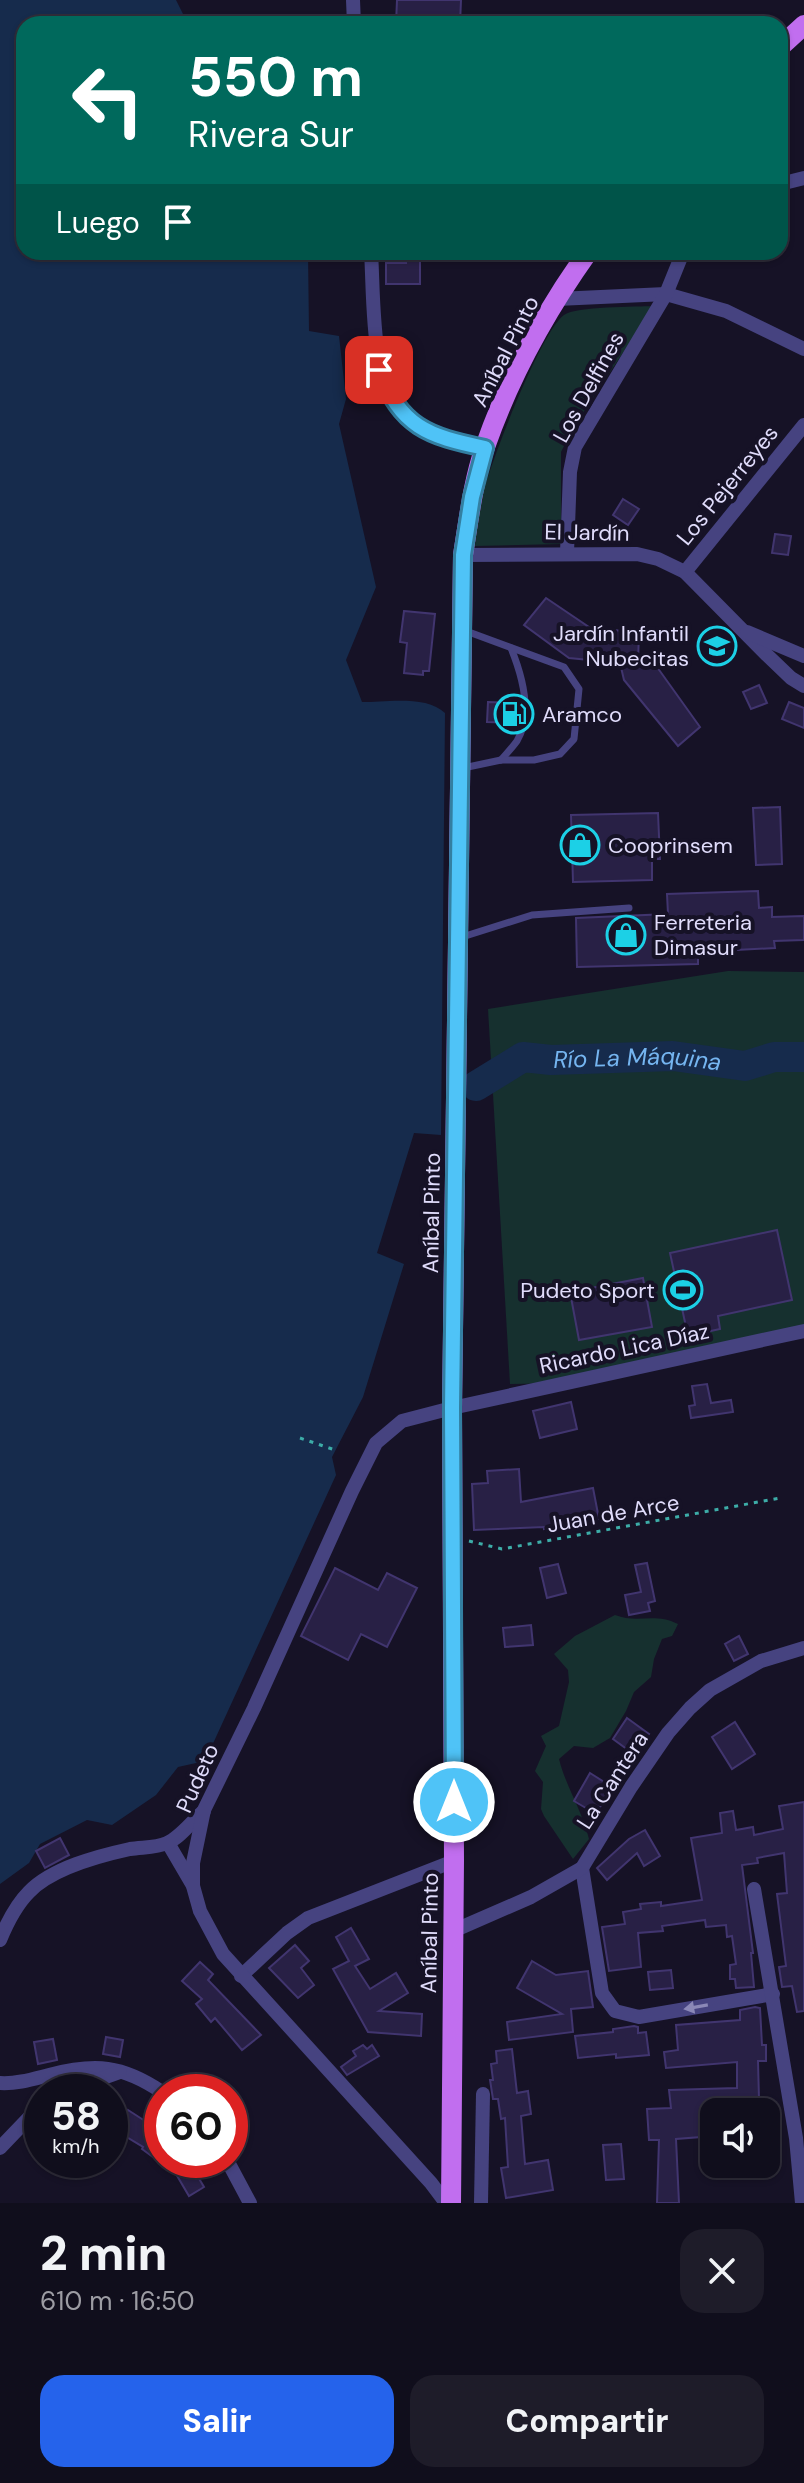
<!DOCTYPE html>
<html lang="es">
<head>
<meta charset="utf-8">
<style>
	body { margin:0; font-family:"DM Sans",sans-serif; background:#1e1c29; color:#f1f3f6; height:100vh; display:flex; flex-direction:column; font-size:30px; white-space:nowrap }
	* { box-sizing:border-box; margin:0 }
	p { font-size:26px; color:#9c9ca3 }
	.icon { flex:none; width:44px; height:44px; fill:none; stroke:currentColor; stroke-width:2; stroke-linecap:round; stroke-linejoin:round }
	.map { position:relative; height:2203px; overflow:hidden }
	.panel { display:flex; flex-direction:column; background:#100e1c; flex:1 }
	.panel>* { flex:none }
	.top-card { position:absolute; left:16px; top:16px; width:772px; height:244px; border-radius:24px; box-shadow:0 2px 6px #0004,0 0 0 2px #302e3b; background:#00695c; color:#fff; overflow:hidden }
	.tools { position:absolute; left:700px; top:2098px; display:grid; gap:16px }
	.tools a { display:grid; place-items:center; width:80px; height:80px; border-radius:16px; background:#100e1c; box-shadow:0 2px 6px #0004,0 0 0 2px #302e3b; font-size:40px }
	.speed { position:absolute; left:24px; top:2074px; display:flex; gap:16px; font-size:40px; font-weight:700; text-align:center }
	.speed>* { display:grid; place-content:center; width:104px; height:104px; border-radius:50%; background:#100e1c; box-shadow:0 2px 6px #0004,0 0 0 2px #302e3b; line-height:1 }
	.speed small { font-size:20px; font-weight:400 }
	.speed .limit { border:12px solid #d22; background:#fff; color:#111 }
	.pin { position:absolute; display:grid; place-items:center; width:68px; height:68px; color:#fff; margin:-34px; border-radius:16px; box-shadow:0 4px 12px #0006 }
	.me { position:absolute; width:88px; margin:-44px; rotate:0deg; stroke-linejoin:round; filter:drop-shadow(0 0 6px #0008) }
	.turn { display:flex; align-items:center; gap:28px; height:168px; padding:0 40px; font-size:36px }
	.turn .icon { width:104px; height:104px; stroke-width:2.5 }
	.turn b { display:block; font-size:56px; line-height:68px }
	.then { display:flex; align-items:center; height:76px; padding:0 40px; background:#0003; gap:16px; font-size:30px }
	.round { display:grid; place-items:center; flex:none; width:84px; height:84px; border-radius:24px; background:#1e1c29 }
	.summary { display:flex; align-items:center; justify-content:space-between; height:136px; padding:0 40px }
	h1 { font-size:48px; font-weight:800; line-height:60px }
	.button { display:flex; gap:16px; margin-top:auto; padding:16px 40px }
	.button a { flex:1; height:92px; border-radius:24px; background:#2563eb; color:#fff; font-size:32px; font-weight:800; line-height:92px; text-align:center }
	.button a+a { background:#1e1c29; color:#f1f3f6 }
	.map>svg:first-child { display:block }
	.green { fill:#16302f }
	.water { fill:#162b4c }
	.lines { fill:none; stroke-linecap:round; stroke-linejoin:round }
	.river { stroke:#162b4c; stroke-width:30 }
	.building { fill:#282045; stroke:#41356f; stroke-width:2 }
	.path { stroke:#3dada8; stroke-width:3; stroke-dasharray:4 6; stroke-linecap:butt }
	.lane { stroke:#464380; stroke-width:7 }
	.street { stroke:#464380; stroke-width:14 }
	.primary { stroke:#c16eef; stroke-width:20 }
	.oneway { fill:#8b88b7 }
	.route-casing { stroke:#337fa1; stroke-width:20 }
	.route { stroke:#4fc3f7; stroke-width:14 }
	.labels { text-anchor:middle; stroke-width:8; stroke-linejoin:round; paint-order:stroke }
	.street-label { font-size:22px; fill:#e0dcfb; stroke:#161226 }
	.poi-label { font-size:22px; fill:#e0dcfb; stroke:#161226; text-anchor:start }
	.water-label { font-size:24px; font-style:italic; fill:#75b5f0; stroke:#161226 }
</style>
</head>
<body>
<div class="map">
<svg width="804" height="2203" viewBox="0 0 804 2203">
	<rect width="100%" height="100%" fill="#161226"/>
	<g class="green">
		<path d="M654,306L573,428L561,452V544L475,546C476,532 477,518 480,504C487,471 540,332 564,315C576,306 636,307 654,306Z"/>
		<path d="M728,971L804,972V1336L573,1383L510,1384L488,1009Z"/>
		<path d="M615,1615C638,1624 654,1612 678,1624L672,1636L662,1639L654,1659L651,1677L634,1692L626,1711L610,1738L593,1748L574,1746L559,1759C566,1787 582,1810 589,1839L573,1859L544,1816L541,1809L543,1782L535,1771L546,1746L541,1736L559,1726L569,1682L568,1670L554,1654L575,1636Z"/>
	</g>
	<path class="water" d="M0,0H176L188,24H24V252H308L309,331L339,336L346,399L339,424L376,587L346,660L362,702C386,702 427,695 445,713L441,1135L414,1133L377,1253L404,1264L363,1397L332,1457L336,1475L205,1761L178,1767L156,1795L112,1825L87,1820L40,1844L29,1863L0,1884Z"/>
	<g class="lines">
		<path class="river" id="s1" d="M476,1086L523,1057L551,1060L673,1056L745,1066L774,1057H804"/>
	</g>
	<g class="building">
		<path d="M397,0H461L460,24H396Z"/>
		<path d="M405,254H420V284H386V263H406Z"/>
		<path d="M623,499L639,509L628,525L613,515Z"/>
		<path d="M775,534L791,536L788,555L772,553Z"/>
		<path d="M546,598L589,627L639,633L638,662L652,660L700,727L678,746L624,680L620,663L569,658L524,625Z"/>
		<path d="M404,611L435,614L429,671H423V675L404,673L407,643L400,642Z"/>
		<path d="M759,685L767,703L751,709L743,692Z"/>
		<path d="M488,702L518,703L517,723L487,722Z"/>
		<path d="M789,702L804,708V728L782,719Z"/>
		<path d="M780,807L782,864L756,865L753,808Z"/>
		<path d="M658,813L660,859H652V880L573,882L571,815Z"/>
		<path d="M758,891L759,908L772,907V917L804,916V940L774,941L775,948L698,952V964L577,967L576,918L668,914L667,894Z"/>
		<path d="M777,1230L792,1300L718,1316L720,1329L688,1336L670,1253Z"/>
		<path d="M643,1278L652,1327L579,1340L570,1292Z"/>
		<path d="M707,1384L711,1403L731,1400L733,1412L691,1418L689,1406L695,1405L692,1386Z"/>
		<path d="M571,1402L577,1429L540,1438L533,1411Z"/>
		<path d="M519,1469L521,1502L593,1488L599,1519L544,1529V1527L474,1530L472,1484L488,1483L487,1471Z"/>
		<path d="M647,1563L655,1601L648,1603L650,1611L629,1615L625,1595L641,1592L635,1565Z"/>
		<path d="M558,1564L566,1593L547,1598L540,1568Z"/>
		<path d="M335,1568L378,1590L387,1573L417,1588L387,1647L361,1634L348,1660L301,1636Z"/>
		<path d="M531,1625L533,1645L505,1647L503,1628Z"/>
		<path d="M739,1636L748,1654L734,1661L725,1644Z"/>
		<path d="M627,1718L649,1734L635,1755L613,1739Z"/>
		<path d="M735,1722L755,1754L732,1769L712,1737Z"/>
		<path d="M590,1773L612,1787L596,1814L574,1801Z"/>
		<path d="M804,1802V2011L797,2012L792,1986L782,1987L779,1967L786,1966L777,1894L787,1893L784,1853L757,1858L758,1863L742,1865L753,1953H751L754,1987L736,1988L735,1979H730V1965L736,1964L732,1936L727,1937L726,1925L706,1927L705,1920L662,1926L663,1931L638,1933L641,1967L609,1971L602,1927L625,1924L623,1912L641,1909L640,1904L661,1902V1906L702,1900L691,1838L722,1833L720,1813L733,1811L736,1830L753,1827L754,1835L783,1829L779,1806Z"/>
		<path d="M645,1830L660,1856L644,1866L637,1853L607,1880L597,1868L629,1839Z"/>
		<path d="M60,1838L69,1855L45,1868L36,1851Z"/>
		<path d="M351,1928L369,1959L355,1966L370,1989L396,1973L408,1993L379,2011L422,2014L421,2036L368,2032L333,1969L349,1961L336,1937Z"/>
		<path d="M295,1945L309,1961L301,1968L314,1985L298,1998L269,1968Z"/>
		<path d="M532,1961L556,1975L588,1971L593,2007L571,2009L573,2032L509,2040L507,2022L562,2014L517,1988Z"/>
		<path d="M200,1962L213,1974L208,1980L261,2035L242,2050L215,2018L211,2022L196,2004L202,1999L182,1981Z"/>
		<path d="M671,1970L673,1988L650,1990L648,1972Z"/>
		<path d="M755,2007L760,2008L762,2045H766V2061H758L759,2099H755V2112H714V2136L676,2139L679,2203H657L659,2140H649L647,2109L671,2108L669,2090L737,2088V2062L666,2068L664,2052L678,2050L676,2025L740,2020V2010Z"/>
		<path d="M634,2026L638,2027V2033L646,2032L649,2055L616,2058V2054L578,2058L575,2036L613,2032V2029Z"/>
		<path d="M106,2037L123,2040L120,2057L103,2054Z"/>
		<path d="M53,2039L57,2060L38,2064L34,2042Z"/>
		<path d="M363,2045L367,2049L372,2045L379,2056L347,2075L341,2067L356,2056L353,2051Z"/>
		<path d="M512,2049L517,2093L528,2091L531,2114L521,2116L525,2164L548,2160L553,2190L506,2198L501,2168L508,2167L505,2118L501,2119L498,2099H493L490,2080H493L491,2064L497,2063L496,2051Z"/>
		<path d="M128,2110L162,2132V2160H188L204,2187L189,2196L176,2174L142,2149L143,2147L115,2130Z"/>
		<path d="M621,2144L624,2179L606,2180L603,2145Z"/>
	</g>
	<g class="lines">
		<g class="path">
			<path d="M300,1438L335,1450"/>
			<path d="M469,1541L502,1549L780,1498"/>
		</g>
		<g class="lane">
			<path d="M501,760C506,754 512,748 517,741C533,714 522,675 511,648"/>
			<path d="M463,768L501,760H534L560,754L574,739L579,689L564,667L466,631"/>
			<path d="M459,938L532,915L629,908"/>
		</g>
		<g class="street">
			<path d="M353,0L354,24"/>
			<path d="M780,184L804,178"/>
			<path d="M371,252C374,295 370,389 405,417C428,435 457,442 485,448"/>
			<path d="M557,299L666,294L726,311L804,349"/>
			<path d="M567,553L570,472L575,447L666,294L683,252"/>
			<path d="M463,555L637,554L658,559L685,572L767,655L791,678L804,686"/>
			<path d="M685,572L804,425"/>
			<path d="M747,632L804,656"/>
			<path d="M168,1843L192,1884"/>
			<path d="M582,1868L602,1993L615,2011L639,2017L773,1994"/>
			<path d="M754,1889L796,2138L802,2203"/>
			<path d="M453,1931L531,1897L582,1868L631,1787L668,1733L690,1708L710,1690L761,1661L804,1648"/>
			<path d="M0,1940C7,1923 16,1905 29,1892C52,1868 98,1856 130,1849C142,1847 156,1848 167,1843C180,1838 193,1820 204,1811"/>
			<path d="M241,1976L287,1933L308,1918L454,1861"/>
			<path d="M0,2083C17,2084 33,2079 49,2075C95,2063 122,2065 162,2092"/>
			<path d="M64,2092L120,2072"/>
			<path d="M0,2148L42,2104"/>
			<path d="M227,2160L250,2203"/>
			<path d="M446,2203L431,2183L223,1954L200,1911L193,1886V1863L204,1810L254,1708L352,1491L376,1443L402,1421L452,1408L804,1331"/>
			<path d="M481,2203L483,2094"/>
		</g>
		<g class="primary">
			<path d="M780,47L804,25"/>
			<path d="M451,2203L454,1861L452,1408L463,555C469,518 473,482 485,447C509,378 546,311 588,252"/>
		</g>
	</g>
	<defs><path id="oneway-solid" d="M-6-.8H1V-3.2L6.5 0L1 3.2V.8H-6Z" transform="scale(2)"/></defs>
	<use class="oneway" href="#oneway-solid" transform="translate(696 2007) rotate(170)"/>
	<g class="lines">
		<g class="route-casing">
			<path id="route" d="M379,370C401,427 427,436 485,448L472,497L463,555L452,1408L454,1802"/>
		</g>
		<use href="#route" class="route"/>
	</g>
	<defs>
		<g id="school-ring" transform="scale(2)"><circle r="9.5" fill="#161226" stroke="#1cd0e6" stroke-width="1.5"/><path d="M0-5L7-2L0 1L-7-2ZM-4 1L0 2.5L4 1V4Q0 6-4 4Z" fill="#1cd0e6"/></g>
		<g id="fuel-ring" transform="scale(2)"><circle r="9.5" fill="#161226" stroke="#1cd0e6" stroke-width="1.5"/><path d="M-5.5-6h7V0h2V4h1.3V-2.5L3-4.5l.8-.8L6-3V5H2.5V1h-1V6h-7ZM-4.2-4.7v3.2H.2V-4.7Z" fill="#1cd0e6"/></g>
		<g id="shop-ring" transform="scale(2)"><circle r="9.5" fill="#161226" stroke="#1cd0e6" stroke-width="1.5"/><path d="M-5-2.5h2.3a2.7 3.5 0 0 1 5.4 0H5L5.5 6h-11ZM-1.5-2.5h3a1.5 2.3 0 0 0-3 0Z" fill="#1cd0e6"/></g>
		<g id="stadium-ring" transform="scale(2)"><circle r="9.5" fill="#161226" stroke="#1cd0e6" stroke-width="1.5"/><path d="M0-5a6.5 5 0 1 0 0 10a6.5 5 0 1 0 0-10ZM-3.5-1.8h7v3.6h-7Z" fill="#1cd0e6"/></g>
	</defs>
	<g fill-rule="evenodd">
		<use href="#school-ring" x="717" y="646"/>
		<use href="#fuel-ring" x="514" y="714"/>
		<use href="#shop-ring" x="580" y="845"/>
		<use href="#shop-ring" x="626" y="935"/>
		<use href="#stadium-ring" x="683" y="1290"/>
	</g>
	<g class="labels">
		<g class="street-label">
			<text transform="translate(505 351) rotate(-63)" y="8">Aníbal Pinto</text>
			<text transform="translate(588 387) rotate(-61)" y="8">Los Delfines</text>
			<text transform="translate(727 485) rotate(-51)" y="8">Los Pejerreyes</text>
			<text transform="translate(587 532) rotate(1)" y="8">El Jardín</text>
			<text transform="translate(431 1213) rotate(-89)" y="8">Aníbal Pinto</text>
			<text transform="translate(624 1348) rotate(-12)" y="8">Ricardo Lica Díaz</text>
			<text transform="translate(613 1513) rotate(-10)" y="8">Juan de Arce</text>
			<text transform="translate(197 1778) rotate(-66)" y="8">Pudeto</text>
			<text transform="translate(612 1780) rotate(-57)" y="8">La Cantera</text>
			<text transform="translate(429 1933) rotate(-89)" y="8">Aníbal Pinto</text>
		</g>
		<g class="poi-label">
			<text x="689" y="641" text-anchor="end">Jardín Infantil<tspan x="689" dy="25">Nubecitas</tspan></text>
			<text x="542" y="722">Aramco</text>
			<text x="608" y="853">Cooprinsem</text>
			<text x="654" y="930">Ferreteria<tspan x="654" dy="25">Dimasur</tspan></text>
			<text x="655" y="1298" text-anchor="end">Pudeto Sport</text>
		</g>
		<g class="water-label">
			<text dy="8" stroke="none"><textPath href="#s1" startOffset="170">Río La Máquina</textPath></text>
		</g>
	</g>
</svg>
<div class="tools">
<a><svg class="icon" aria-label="sound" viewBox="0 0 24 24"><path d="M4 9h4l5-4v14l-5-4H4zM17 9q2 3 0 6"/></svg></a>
</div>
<div class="speed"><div>58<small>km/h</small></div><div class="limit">60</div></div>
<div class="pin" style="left:379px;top:370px;background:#d93025"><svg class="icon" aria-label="arrive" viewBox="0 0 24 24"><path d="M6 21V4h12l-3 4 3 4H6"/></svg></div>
<svg class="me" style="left:454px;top:1802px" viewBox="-20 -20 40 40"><circle r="17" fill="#4fc3f7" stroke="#fff" stroke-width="3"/><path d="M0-11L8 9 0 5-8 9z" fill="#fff"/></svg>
<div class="top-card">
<div class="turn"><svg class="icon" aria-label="left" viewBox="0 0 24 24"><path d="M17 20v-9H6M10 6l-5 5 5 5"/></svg><div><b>550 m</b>Rivera Sur</div></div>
<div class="then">Luego<svg class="icon" aria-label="arrive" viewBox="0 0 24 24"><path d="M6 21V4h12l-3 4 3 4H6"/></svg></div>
</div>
</div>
<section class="panel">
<div class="summary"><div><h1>2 min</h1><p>610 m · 16:50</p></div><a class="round"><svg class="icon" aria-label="close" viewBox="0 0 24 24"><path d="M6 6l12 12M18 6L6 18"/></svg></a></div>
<div class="button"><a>Salir</a><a>Compartir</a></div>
</section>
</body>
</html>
